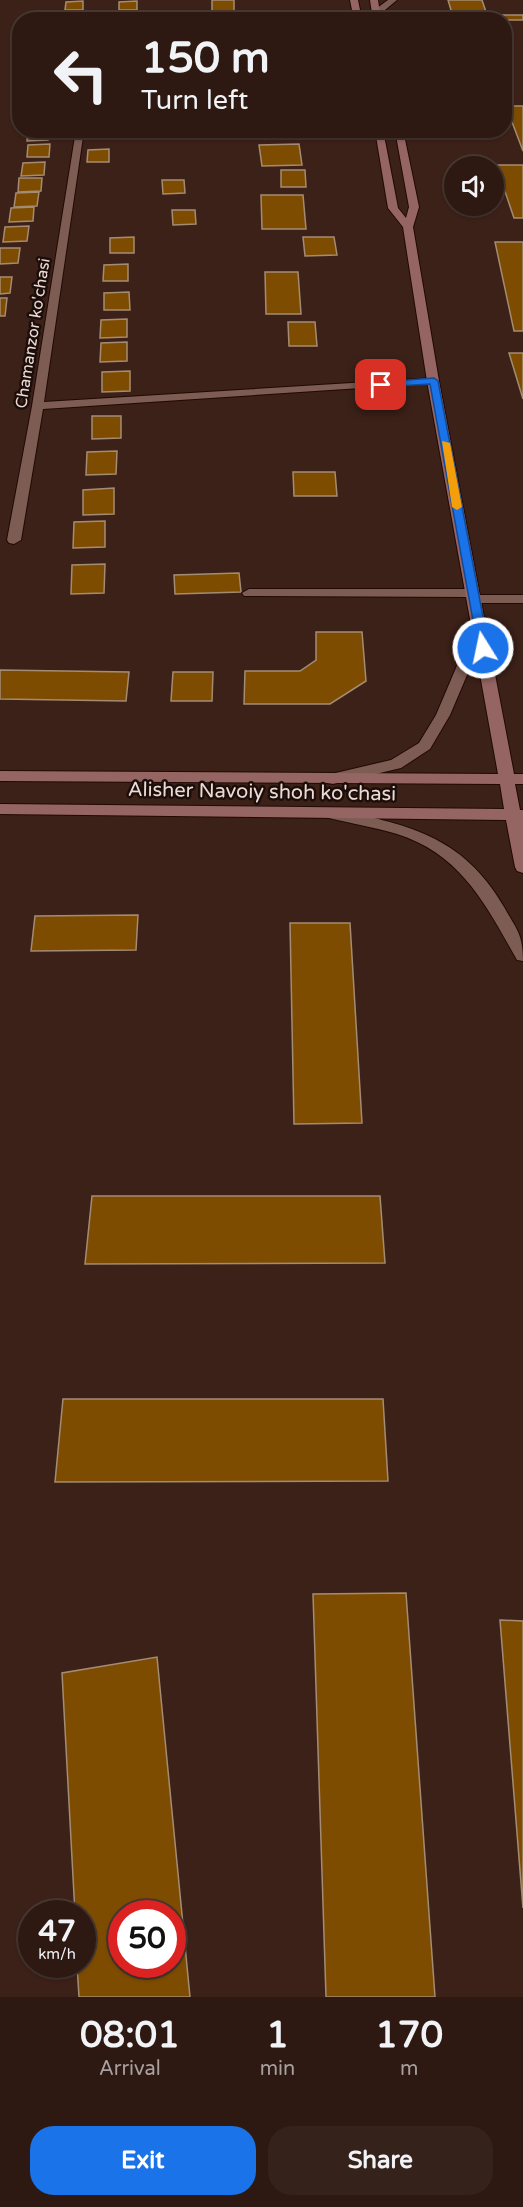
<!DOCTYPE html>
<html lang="en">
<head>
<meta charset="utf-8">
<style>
	body { margin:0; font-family:"Varela Round",sans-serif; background:#35221b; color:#f1f3f6; height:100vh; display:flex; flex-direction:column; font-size:22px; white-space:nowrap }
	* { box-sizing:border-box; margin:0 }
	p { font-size:20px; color:#a7a09f }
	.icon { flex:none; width:33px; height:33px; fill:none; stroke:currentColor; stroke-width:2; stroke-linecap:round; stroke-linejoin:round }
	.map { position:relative; height:1997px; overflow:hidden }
	.details { display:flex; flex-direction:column; background:#2d1912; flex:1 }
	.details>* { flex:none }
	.banner { position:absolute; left:12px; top:12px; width:500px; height:126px; border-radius:24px; box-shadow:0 2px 4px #0004,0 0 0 2px #483832; background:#2d1912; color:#f1f3f6; overflow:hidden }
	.controls { position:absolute; left:444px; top:156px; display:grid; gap:12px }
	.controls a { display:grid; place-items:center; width:60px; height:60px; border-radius:50%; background:#2d1912; box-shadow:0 2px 4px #0004,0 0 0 2px #483832; font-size:30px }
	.speed { position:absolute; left:18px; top:1900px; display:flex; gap:12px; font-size:30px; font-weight:700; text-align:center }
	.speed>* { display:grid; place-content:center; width:78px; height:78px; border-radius:50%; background:#2d1912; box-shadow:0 2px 4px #0004,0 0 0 2px #483832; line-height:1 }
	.speed small { font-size:15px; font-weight:400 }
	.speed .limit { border:9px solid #d22; background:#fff; color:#111 }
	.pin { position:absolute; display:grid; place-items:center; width:51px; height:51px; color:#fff; margin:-26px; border-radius:12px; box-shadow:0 3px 9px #0006 }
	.me { position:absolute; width:66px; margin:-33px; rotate:350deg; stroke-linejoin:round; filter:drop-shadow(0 0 4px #0008) }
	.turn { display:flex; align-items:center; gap:21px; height:126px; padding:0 30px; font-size:27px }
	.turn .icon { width:78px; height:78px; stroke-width:2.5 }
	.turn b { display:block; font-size:42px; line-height:51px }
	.eta { display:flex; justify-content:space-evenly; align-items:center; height:102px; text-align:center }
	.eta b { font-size:36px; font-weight:700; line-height:42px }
	.action { display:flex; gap:12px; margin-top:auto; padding:12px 30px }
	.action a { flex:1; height:69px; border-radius:24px; background:#1a73e8; color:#fff; font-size:24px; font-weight:700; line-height:69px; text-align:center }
	.action a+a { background:#35221b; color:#f1f3f6 }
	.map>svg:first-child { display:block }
	.building { fill:#7e4c00; stroke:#a48c73; stroke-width:1.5; fill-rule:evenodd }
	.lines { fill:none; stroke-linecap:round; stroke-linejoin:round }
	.service-casing { stroke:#220903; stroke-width:2 }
	.minor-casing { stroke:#220903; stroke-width:2 }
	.tertiary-casing { stroke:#220903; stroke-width:2 }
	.secondary-casing { stroke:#220903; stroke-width:2 }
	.service { fill:#7d5c53; fill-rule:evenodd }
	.minor { fill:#7d5c53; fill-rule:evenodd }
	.tertiary { fill:#7d5c53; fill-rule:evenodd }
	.secondary { fill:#956564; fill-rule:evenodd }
	.route { fill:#1a73e8; stroke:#114b97; stroke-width:1.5 }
	.slow { fill:#f59e0b }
	.labels { text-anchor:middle; stroke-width:5; stroke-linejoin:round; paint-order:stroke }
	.far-street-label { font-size:16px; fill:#eddad5; stroke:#1b0e0a }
	.street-label { font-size:20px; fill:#eddad5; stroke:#1b0e0a }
</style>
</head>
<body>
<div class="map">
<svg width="523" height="1997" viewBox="0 0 523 1997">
	<rect width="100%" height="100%" fill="#3c2118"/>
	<g class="building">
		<rect x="212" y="0" width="22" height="15"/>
		<path d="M448,0H482L487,15H523V20H454Z"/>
		<path d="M83,1V10H65L66,2Z"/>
		<path d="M137,1V10H119V2Z"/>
		<path d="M68,11H86V20H67Z"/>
		<path d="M506,106H523V151Z"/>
		<path d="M28,130H49L48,140L27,141Z"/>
		<path d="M94,130H115V138L94,139Z"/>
		<path d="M50,144L49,157H27L28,145Z"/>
		<path d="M299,144L302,165L262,166L259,145Z"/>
		<path d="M109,149V162H87L88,150Z"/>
		<path d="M45,162L44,175L21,176L23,163Z"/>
		<path d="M496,165H523V218H514Z"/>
		<path d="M281,170H305L306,187H281Z"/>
		<path d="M19,178H42L41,191L18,192Z"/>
		<path d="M162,180H184L185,193L163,194Z"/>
		<path d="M39,192L37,206L14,207L16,193Z"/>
		<path d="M261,195H303L306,229H262Z"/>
		<path d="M34,207L33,221L9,222L11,208Z"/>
		<path d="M172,210H195L196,224L173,225Z"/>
		<path d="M29,226L27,241L3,242L5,227Z"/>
		<path d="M134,237V253H110V238Z"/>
		<path d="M303,237H334L337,255L305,256Z"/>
		<path d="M495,242H523V331H514Z"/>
		<path d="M0,248H20L18,263L0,264Z"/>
		<path d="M128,264V281H103L104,265Z"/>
		<path d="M265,272H298L301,314H266Z"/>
		<path d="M0,277H12L10,293L0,294Z"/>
		<path d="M129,292L130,310H104V293Z"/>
		<path d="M0,298H7L5,316H0Z"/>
		<path d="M127,319V337L100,338L101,320Z"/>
		<path d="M288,322H315L317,346H289Z"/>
		<path d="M127,342V361L100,362L101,343Z"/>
		<path d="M509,353H523V399Z"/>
		<path d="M130,371V391L102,392V372Z"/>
		<path d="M92,416H121V438L92,439Z"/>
		<path d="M117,451L116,474L86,475L87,452Z"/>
		<path d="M293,472H335L337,496H294Z"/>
		<path d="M114,488V514L83,515V490Z"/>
		<path d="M105,521V547L73,548L74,522Z"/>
		<path d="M105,564L104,593L71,594L72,565Z"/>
		<path d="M239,573L241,592L175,594L174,575Z"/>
		<path d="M316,632H362L366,681L330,704H244L245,671H300L316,660Z"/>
		<path d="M0,670L129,672L126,701L0,699Z"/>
		<path d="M173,672H213L212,701H171Z"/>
		<path d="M138,915L136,950L31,951L35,916Z"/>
		<path d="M290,923H350L362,1123L294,1124Z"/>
		<path d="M92,1196H380L385,1263L85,1264Z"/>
		<path d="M63,1399H383L388,1481L55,1482Z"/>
		<path d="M406,1593L435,1997H326L313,1594Z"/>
		<path d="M500,1620L523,1621V1908Z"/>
		<path d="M157,1657L190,1997H79L77,1965H82V1914H75L62,1673ZM122,1914H172V1965H122Z"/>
	</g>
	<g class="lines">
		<g class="service-casing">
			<path id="service" d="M249,589H473L478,590V595H523V603H475L470,602L469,597L244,596L242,593Z"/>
		</g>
		<g class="minor-casing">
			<path id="minor" d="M76,130H84L44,402L433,378L437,379V383L43,409L21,540L14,544L9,543L7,540L32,406Z"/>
		</g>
		<g class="tertiary-casing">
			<g id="tertiary">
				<path d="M388,0H397L379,15H373V11Z"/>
				<path d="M480,624L487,628L450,715L430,749L401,768L333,784L327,783L325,779L327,775L391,760L419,743L436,715L473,628Z"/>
				<path d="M331,808C406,825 462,834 504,907C517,930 523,934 523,961L517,960C486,905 461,854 397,834C374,827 349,823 325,817L323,813L325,809Z"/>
			</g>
		</g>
		<g class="secondary-casing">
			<g id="secondary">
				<path d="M350,0H358L362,20H354Z"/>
				<path d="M370,0H378L381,20H373Z"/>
				<path d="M375,130H383L398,208L406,218L409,207L395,130H403L419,207L413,227L439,381L514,774H523V784H515L520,810H523V873L517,871L515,867L506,820L0,814V804L504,809L500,784L0,781V771L498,774L427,381L403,227L388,208Z"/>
			</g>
		</g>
		<use href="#service" class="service"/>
		<use href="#minor" class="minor"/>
		<use href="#tertiary" class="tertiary"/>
		<use href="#secondary" class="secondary"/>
	</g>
	<path class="route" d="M434,378L438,381L489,648L483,651L478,648L430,384L381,387L376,385L381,382Z"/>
	<path class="slow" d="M442,441L450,443L462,507L457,510L452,507Z"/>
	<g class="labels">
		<g class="far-street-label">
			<text transform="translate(32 333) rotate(-81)" y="6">Chamanzor ko'chasi</text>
		</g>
		<g class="street-label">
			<text transform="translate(262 791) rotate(1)" y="7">Alisher Navoiy shoh ko'chasi</text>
		</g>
	</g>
</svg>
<div class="controls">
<a><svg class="icon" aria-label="sound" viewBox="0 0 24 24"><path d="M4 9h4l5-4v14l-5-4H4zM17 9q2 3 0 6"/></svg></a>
</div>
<div class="speed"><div>47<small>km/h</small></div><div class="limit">50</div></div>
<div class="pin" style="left:381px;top:385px;background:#d93025"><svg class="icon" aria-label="arrive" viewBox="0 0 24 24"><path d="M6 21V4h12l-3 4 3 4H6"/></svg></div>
<svg class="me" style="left:483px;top:648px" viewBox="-20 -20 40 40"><circle r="17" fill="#1a73e8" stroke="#fff" stroke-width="3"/><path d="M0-11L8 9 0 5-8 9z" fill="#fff"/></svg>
<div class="banner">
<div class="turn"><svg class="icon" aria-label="left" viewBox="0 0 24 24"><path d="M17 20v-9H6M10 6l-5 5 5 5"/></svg><div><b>150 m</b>Turn left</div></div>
</div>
</div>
<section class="details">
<div class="eta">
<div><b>08:01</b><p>Arrival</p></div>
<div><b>1</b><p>min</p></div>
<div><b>170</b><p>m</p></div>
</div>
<div class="action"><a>Exit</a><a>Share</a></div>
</section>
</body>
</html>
